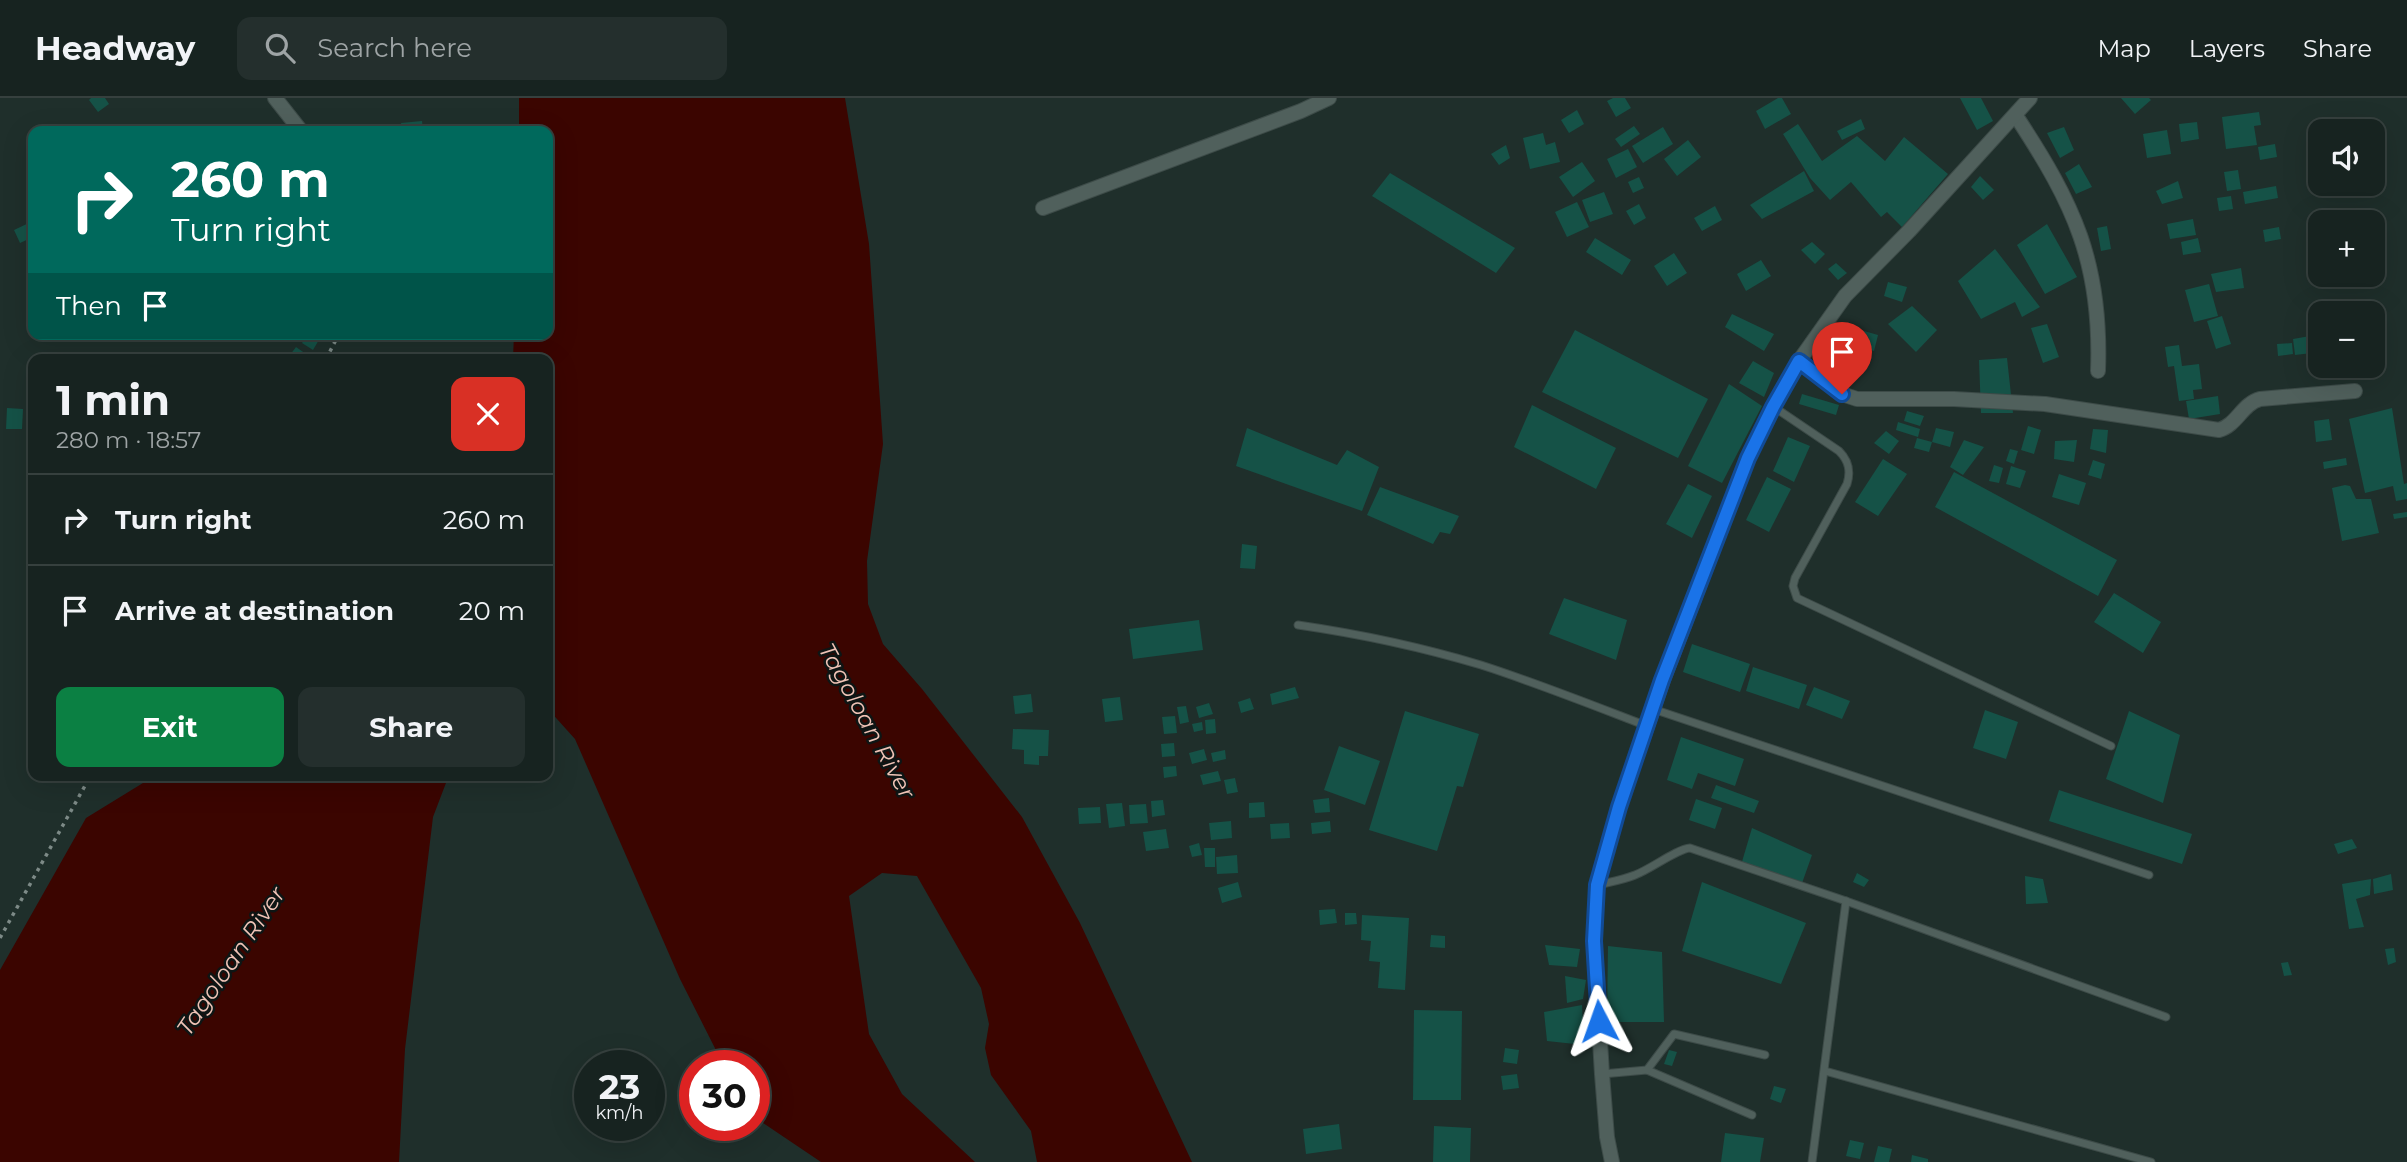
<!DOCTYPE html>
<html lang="en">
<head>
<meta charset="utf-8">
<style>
	body { margin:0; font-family:Montserrat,sans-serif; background:#242f2d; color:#f1f3f6; height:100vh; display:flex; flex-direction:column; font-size:26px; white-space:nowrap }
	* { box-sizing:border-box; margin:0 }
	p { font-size:23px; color:#9ea4a5 }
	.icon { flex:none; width:38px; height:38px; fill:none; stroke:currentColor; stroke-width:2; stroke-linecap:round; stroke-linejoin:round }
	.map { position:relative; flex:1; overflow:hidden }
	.details { position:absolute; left:28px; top:256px; width:525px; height:427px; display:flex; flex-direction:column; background:#172320; border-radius:14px; box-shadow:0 7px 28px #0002,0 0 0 2px #36403e }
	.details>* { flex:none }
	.banner { position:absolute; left:28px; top:28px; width:525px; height:214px; border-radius:14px; box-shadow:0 7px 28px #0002,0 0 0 2px #36403e; background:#00695c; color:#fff; overflow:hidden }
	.buttons { position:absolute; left:2308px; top:21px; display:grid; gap:14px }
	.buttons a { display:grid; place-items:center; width:77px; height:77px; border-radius:14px; background:#172320; box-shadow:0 7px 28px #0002,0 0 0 2px #36403e; font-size:35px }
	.speed { position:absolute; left:574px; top:952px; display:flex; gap:14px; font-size:35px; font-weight:700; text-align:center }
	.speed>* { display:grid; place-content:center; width:91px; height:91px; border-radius:50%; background:#172320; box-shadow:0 7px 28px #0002,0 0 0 2px #36403e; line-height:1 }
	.speed small { font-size:18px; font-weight:400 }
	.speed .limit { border:10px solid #d22; background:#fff; color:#111 }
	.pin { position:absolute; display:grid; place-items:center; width:60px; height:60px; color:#fff; margin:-72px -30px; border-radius:50% 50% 50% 0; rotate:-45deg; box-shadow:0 0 7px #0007 }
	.pin .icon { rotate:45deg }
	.me { position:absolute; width:77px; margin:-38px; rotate:356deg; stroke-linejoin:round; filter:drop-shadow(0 0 5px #0008) }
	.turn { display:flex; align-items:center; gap:24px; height:147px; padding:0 28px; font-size:32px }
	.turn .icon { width:91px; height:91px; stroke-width:2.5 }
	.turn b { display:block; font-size:49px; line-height:60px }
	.then { display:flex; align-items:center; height:66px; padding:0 28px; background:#0003; gap:14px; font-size:26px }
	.round { display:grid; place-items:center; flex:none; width:74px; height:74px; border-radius:14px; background:#242f2d }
	.head { display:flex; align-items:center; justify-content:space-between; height:119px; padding:0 28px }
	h1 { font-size:42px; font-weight:700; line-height:52px }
	.button { display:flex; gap:14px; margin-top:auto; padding:14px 28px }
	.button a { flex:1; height:80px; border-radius:14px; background:#0b8043; color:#fff; font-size:28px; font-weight:700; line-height:80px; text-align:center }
	.button a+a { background:#242f2d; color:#f1f3f6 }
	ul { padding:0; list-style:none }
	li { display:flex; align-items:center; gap:21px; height:91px; padding:0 28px; border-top:2px solid #36403e }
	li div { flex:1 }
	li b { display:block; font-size:26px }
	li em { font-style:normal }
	header { display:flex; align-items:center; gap:42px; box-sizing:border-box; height:98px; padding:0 35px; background:#172320; border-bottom:2px solid #36403e }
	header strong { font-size:33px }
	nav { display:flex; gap:38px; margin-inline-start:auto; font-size:24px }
	.search { width:490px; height:63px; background:#242f2d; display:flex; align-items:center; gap:18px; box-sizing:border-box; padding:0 24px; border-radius:14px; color:#9ea4a5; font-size:26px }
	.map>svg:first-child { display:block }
	.water { fill:#3b0500 }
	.building { fill:#155247 }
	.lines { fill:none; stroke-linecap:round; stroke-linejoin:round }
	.lane-casing { stroke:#3d4b48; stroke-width:9 }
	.street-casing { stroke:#3d4b48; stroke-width:16 }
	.path { stroke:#7d8a87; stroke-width:3.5; stroke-dasharray:3.5 5; stroke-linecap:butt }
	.lane { stroke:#50605c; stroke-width:7 }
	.street { stroke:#50605c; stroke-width:14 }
	.route-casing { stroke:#114b97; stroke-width:18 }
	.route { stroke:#1a73e8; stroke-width:12 }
	.labels { text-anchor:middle; stroke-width:5; stroke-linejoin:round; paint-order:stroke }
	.water-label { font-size:23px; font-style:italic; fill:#f0c3b6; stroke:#0e1514 }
</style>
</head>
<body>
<header>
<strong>Headway</strong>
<div class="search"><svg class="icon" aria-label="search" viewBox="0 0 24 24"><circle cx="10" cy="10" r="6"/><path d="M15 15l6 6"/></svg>Search here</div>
<nav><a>Map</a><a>Layers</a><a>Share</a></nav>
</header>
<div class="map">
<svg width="2407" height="1064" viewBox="0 0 2407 1064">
	<rect width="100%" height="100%" fill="#1f2f2b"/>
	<g class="water">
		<path d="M519,0H845L869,146L883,346L867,463L868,506L883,546L922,591L1022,719L1080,825L1192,1064H1037L1031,1033L991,977L985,950L989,926L981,890L917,778L882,775L849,798L869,936L902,996L975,1064H821L754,1019V968H724L680,881L575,641L548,611V261H513L514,236H548V33H519Z"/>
		<path d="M156,677H449L433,719L405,951L399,1064H0V872L86,720Z"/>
	</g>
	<g class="building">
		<path d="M91,0H105L109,6L98,14L89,2Z"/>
		<path d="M1613,0H1625L1631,10L1616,19L1607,3Z"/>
		<path d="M1778,0H1782L1791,16L1765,31L1756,13Z"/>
		<path d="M1960,0H1981L1993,23L1977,32Z"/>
		<path d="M2121,0H2149L2151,2L2135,16Z"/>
		<path d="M1577,12L1584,26L1569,35L1561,22Z"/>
		<path d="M2259,14L2261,27L2254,28L2257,47L2226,51L2222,19Z"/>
		<path d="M1861,21L1865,31L1842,42L1837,33Z"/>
		<path d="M422,23L423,33H402L401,25Z"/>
		<path d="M2197,24L2199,41L2181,44L2179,26Z"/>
		<path d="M1798,26L1822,63L1857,38L1885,63L1904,39L1948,76L1902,129L1887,114L1881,119L1851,84L1830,102L1810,80L1783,36Z"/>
		<path d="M1634,28L1640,36L1621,49L1615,41Z"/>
		<path d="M1663,29L1673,46L1643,65L1632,48Z"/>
		<path d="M2064,29L2074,52L2060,60L2047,35Z"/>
		<path d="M2167,32L2171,56L2147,60L2143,36Z"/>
		<path d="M1543,35L1546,47L1555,44L1560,64L1530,71L1523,40Z"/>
		<path d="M1688,42L1701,59L1677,78L1664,61Z"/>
		<path d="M2275,46L2277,59L2260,62L2258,49Z"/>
		<path d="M1506,47L1510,60L1499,67L1491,56Z"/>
		<path d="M1628,51L1637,69L1616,80L1607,61Z"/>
		<path d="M1582,64L1595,83L1573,99L1559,79Z"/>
		<path d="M2079,66L2092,89L2076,96L2065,75Z"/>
		<path d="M2238,72L2241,91L2227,93L2224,74Z"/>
		<path d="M1804,73L1814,93L1762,121L1750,107Z"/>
		<path d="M1390,75L1515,150L1496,175L1372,98Z"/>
		<path d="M1980,78L1994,92L1983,102L1971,89Z"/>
		<path d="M1639,79L1644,90L1633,95L1628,84Z"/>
		<path d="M2178,83L2183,100L2162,106L2156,93Z"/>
		<path d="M2276,88L2278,100L2245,106L2243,94Z"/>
		<path d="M1604,94L1613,116L1590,124L1582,102Z"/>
		<path d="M2231,98L2233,111L2219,113L2217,100Z"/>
		<path d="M1577,104L1589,129L1567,139L1555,114Z"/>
		<path d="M1639,106L1646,120L1634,127L1626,113Z"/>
		<path d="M1715,108L1722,122L1702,133L1694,120Z"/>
		<path d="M2193,121L2196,137L2170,141L2167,126Z"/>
		<path d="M33,123V139L20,145L14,132Z"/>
		<path d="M2047,126L2077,179L2045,196L2017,147Z"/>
		<path d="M2107,128L2111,151L2101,153L2097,130Z"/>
		<path d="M2279,129L2281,141L2265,144L2263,132Z"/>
		<path d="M1595,140L1631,162L1622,177L1586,154Z"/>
		<path d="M2198,140L2201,154L2183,157L2181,144Z"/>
		<path d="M1812,144L1825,156L1815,166L1801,152Z"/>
		<path d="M1995,151L2040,209L2022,219L2015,204L1981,221L1958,183Z"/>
		<path d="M1674,155L1687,175L1667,188L1654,168Z"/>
		<path d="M1761,162L1771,178L1746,193L1737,176Z"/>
		<path d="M1836,165L1847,175L1838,182L1828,171Z"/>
		<path d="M2241,170L2244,190L2216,194L2211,176Z"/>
		<path d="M1888,184L1907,189L1902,204L1884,198Z"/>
		<path d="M2209,186L2218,218L2194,224L2185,192Z"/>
		<path d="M1912,208L1937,232L1916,254L1888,226Z"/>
		<path d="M1732,216L1774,236L1764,253L1725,229Z"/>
		<path d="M2222,218L2231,246L2216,251L2207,223Z"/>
		<path d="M2047,226L2059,259L2043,265L2031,230Z"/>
		<path d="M1850,229L1878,237L1874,253L1846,245Z"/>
		<path d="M1575,232L1708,301L1678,360L1542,294Z"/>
		<path d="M2379,235L2384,268L2360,271L2359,268H2373V236Z"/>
		<path d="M308,236H315L320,240L313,252L302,245Z"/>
		<path d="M2310,238L2312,255L2295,257L2293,241Z"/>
		<path d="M2292,245L2293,256L2278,258L2277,246Z"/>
		<path d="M2179,247L2182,268L2199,266L2202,291L2193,292L2194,301L2179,303L2174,268L2168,269L2165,249Z"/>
		<path d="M296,249L306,256L303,261H287Z"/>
		<path d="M2007,260L2013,315H1981L1979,262Z"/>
		<path d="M1753,263L1774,275L1764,299L1739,285Z"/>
		<path d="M1854,267L1864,273L1850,287L1840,280Z"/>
		<path d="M1729,286L1762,308L1722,385L1688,368Z"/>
		<path d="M1802,296L1839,307L1836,317L1799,306Z"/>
		<path d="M2218,298L2220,316L2189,321L2186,303Z"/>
		<path d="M1532,307L1616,350L1596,391L1514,349Z"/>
		<path d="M7,310L23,311L22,331H6Z"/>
		<path d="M2392,310L2404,386L2407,385V401L2396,403L2393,388L2365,395L2349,321Z"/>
		<path d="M1907,313L1924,318L1920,328L1904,323Z"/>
		<path d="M2329,321L2332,342L2316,344L2314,323Z"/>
		<path d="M1898,324L1920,331L1918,339L1896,332Z"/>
		<path d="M2028,328L2041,332L2034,356L2021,352Z"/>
		<path d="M1247,330L1337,367L1347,352L1379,369L1362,413L1236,368Z"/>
		<path d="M1936,330L1954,334L1950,349L1932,344Z"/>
		<path d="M2093,331L2108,332L2106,355L2090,351Z"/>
		<path d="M1886,333L1899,343L1889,356L1874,345Z"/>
		<path d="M1788,339L1810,348L1794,384L1773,373Z"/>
		<path d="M1917,340L1932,344L1929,354L1914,350Z"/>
		<path d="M1964,342L1984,349L1963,377L1950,369Z"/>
		<path d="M2077,342L2074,364L2054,361L2055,343Z"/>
		<path d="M2010,351L2018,353L2014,366L2006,363Z"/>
		<path d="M2346,360L2347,367L2324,371L2323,364Z"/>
		<path d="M1883,361L1907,376L1878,418L1855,404Z"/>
		<path d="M2093,362L2105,366L2101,381L2088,377Z"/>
		<path d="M1994,367L2003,370L1999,385L1989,383Z"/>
		<path d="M2011,368L2026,373L2020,390L2006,386Z"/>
		<path d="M1954,374L2117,462L2098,498L1935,409Z"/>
		<path d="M2059,376L2086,385L2079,407L2052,399Z"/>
		<path d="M1767,379L1791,391L1769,434L1746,422Z"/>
		<path d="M1688,386L1712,398L1692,440L1666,426Z"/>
		<path d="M2345,387L2350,388L2356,401H2371L2379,435L2342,443L2332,390Z"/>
		<path d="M1380,389L1459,418L1450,436L1440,434L1433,446L1367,417Z"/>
		<path d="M2407,414V419L2394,421L2393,416Z"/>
		<path d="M1242,446L1257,448L1255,471L1240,470Z"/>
		<path d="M2114,495L2161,524L2143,555L2094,524Z"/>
		<path d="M1564,500L1627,522L1616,562L1549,536Z"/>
		<path d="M1199,522L1203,552L1133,561L1129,531Z"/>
		<path d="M1692,546L1750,566L1740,594L1683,574Z"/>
		<path d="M1753,569L1807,587L1799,611L1746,593Z"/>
		<path d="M1295,589L1299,600L1272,607L1270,596Z"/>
		<path d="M1814,589L1850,603L1842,621L1806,607Z"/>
		<path d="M1031,596L1033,614L1015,616L1013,598Z"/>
		<path d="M1120,599L1123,622L1105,624L1102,601Z"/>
		<path d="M1250,600L1254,611L1241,615L1238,604Z"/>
		<path d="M1209,605L1213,616L1199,620L1196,609Z"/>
		<path d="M1186,608L1189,624L1180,626L1177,609Z"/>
		<path d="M1985,612L2018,624L2006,661L1973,650Z"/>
		<path d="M1405,613L1479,636L1463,689L1457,688L1437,753L1369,732Z"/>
		<path d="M2129,613L2180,637L2163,705L2106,681Z"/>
		<path d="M1175,618L1177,635L1164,636L1162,619Z"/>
		<path d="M1215,621L1216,635L1206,636L1205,622Z"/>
		<path d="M1202,624L1203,632L1194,634L1192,626Z"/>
		<path d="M1013,631L1049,632L1048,658H1039V667L1024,666V652L1012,651Z"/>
		<path d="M1681,639L1744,661L1735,688L1698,675L1692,691L1667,682Z"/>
		<path d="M1174,645L1175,658L1162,659L1161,646Z"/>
		<path d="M1339,648L1380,663L1365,707L1324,692Z"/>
		<path d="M1204,651L1207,662L1192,666L1189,655Z"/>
		<path d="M1225,652L1226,661L1213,664L1211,655Z"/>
		<path d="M1176,668L1177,678L1164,680L1163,669Z"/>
		<path d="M1218,673L1221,683L1203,687L1200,677Z"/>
		<path d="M1235,680L1238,694L1227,696L1224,682Z"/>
		<path d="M1716,687L1759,703L1754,715L1711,700Z"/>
		<path d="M2059,692L2192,736L2182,766L2049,723Z"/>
		<path d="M1329,700L1330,714L1315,715L1313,702Z"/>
		<path d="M1696,701L1722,710L1715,731L1689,722Z"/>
		<path d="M1163,702L1165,717L1152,719L1151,703Z"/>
		<path d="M1264,704L1265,719L1249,720V705Z"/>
		<path d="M1122,705L1125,728L1109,730L1106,706Z"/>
		<path d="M1146,706L1148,725L1130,726L1129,707Z"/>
		<path d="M1100,709L1101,725L1079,726L1078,710Z"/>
		<path d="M1231,723L1232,740L1211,742L1209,725Z"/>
		<path d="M1330,723L1331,734L1312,736L1311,725Z"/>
		<path d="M1289,725L1290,740L1271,741L1270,726Z"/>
		<path d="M1752,730L1812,757L1801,788L1741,767Z"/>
		<path d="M1166,731L1169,750L1146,753L1143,734Z"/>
		<path d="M2352,741L2357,750L2338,756L2334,746Z"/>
		<path d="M1199,745L1202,757L1192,759L1189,748Z"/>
		<path d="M1204,750H1215V769H1205Z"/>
		<path d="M1237,757L1238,775L1217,776L1216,759Z"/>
		<path d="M1857,775L1869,782L1864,789L1853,784Z"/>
		<path d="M2391,776L2393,792L2374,796L2373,781Z"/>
		<path d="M2025,778L2043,781L2048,805L2026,806Z"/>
		<path d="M2371,781L2370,797L2356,801L2364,829L2349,831L2342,786Z"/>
		<path d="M1238,784L1242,799L1222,805L1218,790Z"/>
		<path d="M1702,784L1806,825L1781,886L1682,853Z"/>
		<path d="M1335,811L1337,825L1320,827L1319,812Z"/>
		<path d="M1345,815H1356L1357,826L1345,827Z"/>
		<path d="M1362,817L1409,820L1405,892L1378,890L1380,864L1369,863L1371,843L1361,842Z"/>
		<path d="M1431,837L1445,838V850L1430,849Z"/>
		<path d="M1545,847L1580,851L1577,869L1549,867Z"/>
		<path d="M1608,848L1662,854L1664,924H1607Z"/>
		<path d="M2394,850L2396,864L2388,867L2385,851Z"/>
		<path d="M2288,864L2292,877L2284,878L2281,865Z"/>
		<path d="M1565,878L1586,882L1583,901L1567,905Z"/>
		<path d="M1582,907L1584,947L1547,943L1544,914Z"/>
		<path d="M1414,912L1462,913L1461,1002H1413Z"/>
		<path d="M1505,950L1519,952L1517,966L1503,964Z"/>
		<path d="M1669,952L1677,954L1672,968L1664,966Z"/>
		<path d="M1517,976L1519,990L1503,992L1501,978Z"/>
		<path d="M1774,988L1786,991L1781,1005L1770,1001Z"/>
		<path d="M1339,1026L1342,1051L1306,1056L1303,1031Z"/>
		<path d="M1434,1028L1471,1030L1470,1064H1433Z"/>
		<path d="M1725,1035L1764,1040L1760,1064H1721Z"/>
		<path d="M1850,1042L1864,1045L1860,1061L1846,1058Z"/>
		<path d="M1878,1048L1892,1051L1889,1064H1874Z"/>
		<path d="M1912,1057L1928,1061V1064H1911Z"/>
	</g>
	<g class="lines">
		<g class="lane-casing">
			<g id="lane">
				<path d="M1774,309L1839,353C1849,363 1851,373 1847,386L1795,480L1793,488L1797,500L2111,648"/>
				<path d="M1298,527C1360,536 1421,549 1481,567C1537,585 1592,607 1647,628"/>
				<path d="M1653,611L2149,777"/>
				<path d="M1597,787C1610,784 1623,782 1635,777C1651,771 1677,751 1690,750L1846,803L2166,919"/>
				<path d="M1647,972L1752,1017"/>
				<path d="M1825,973L2151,1064"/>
				<path d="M1602,976L1647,972L1674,936L1765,957"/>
				<path d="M1812,1064L1846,803"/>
			</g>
		</g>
		<g class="street-casing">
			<g id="street">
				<path d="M275,0L301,33"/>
				<path d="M2016,18C2074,106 2102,165 2098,273"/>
				<path d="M1043,110L1301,13L1329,0"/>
				<path d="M1799,263L1842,296L1857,301H1954L2045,306L2219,332C2237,327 2242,306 2260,301L2355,293"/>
				<path d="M1612,1064L1607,1039L1602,976L1594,843L1597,787L1619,709L1663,582L1748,360L1773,309L1799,263L1845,198L1909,133L2030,0"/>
			</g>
		</g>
		<g class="path">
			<path d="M326,261L339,236"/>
			<path d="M0,840L91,677"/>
		</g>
		<use href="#lane" class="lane"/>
		<use href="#street" class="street"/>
	</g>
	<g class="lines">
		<g class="route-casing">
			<path id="route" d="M1599,923L1594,843L1597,787L1619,709L1662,582L1748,360L1773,309L1799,263L1842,296"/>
		</g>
		<use href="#route" class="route"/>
	</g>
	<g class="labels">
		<g class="water-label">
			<text transform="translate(867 623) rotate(61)" y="8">Tagoloan River</text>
			<text transform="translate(231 863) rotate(-56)" y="8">Tagoloan River</text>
		</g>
	</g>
</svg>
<div class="buttons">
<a><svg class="icon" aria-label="sound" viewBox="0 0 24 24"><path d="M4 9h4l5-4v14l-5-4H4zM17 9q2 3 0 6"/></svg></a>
<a>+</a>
<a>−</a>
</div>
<div class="speed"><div>23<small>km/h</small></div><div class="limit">30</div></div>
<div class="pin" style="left:1842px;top:296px;background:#d93025"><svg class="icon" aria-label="arrive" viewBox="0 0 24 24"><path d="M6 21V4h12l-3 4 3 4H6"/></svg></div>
<svg class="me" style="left:1599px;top:923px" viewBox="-20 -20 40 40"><path d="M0-17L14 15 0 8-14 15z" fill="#1a73e8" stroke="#fff" stroke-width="4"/></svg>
<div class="banner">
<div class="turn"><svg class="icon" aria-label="right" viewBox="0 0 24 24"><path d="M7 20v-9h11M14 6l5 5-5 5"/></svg><div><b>260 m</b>Turn right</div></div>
<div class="then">Then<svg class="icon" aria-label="arrive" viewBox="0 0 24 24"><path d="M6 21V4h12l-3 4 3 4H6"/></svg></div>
</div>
<section class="details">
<div class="head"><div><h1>1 min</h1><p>280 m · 18:57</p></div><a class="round" style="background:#d93025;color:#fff"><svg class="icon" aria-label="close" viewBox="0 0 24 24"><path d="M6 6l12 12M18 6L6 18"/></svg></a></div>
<ul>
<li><svg class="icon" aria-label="right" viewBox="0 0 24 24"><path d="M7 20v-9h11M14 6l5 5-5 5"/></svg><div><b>Turn right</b></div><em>260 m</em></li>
<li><svg class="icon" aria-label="arrive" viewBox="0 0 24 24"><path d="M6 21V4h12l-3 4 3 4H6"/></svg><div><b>Arrive at destination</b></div><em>20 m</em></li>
</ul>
<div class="button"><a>Exit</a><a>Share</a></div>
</section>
</div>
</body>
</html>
